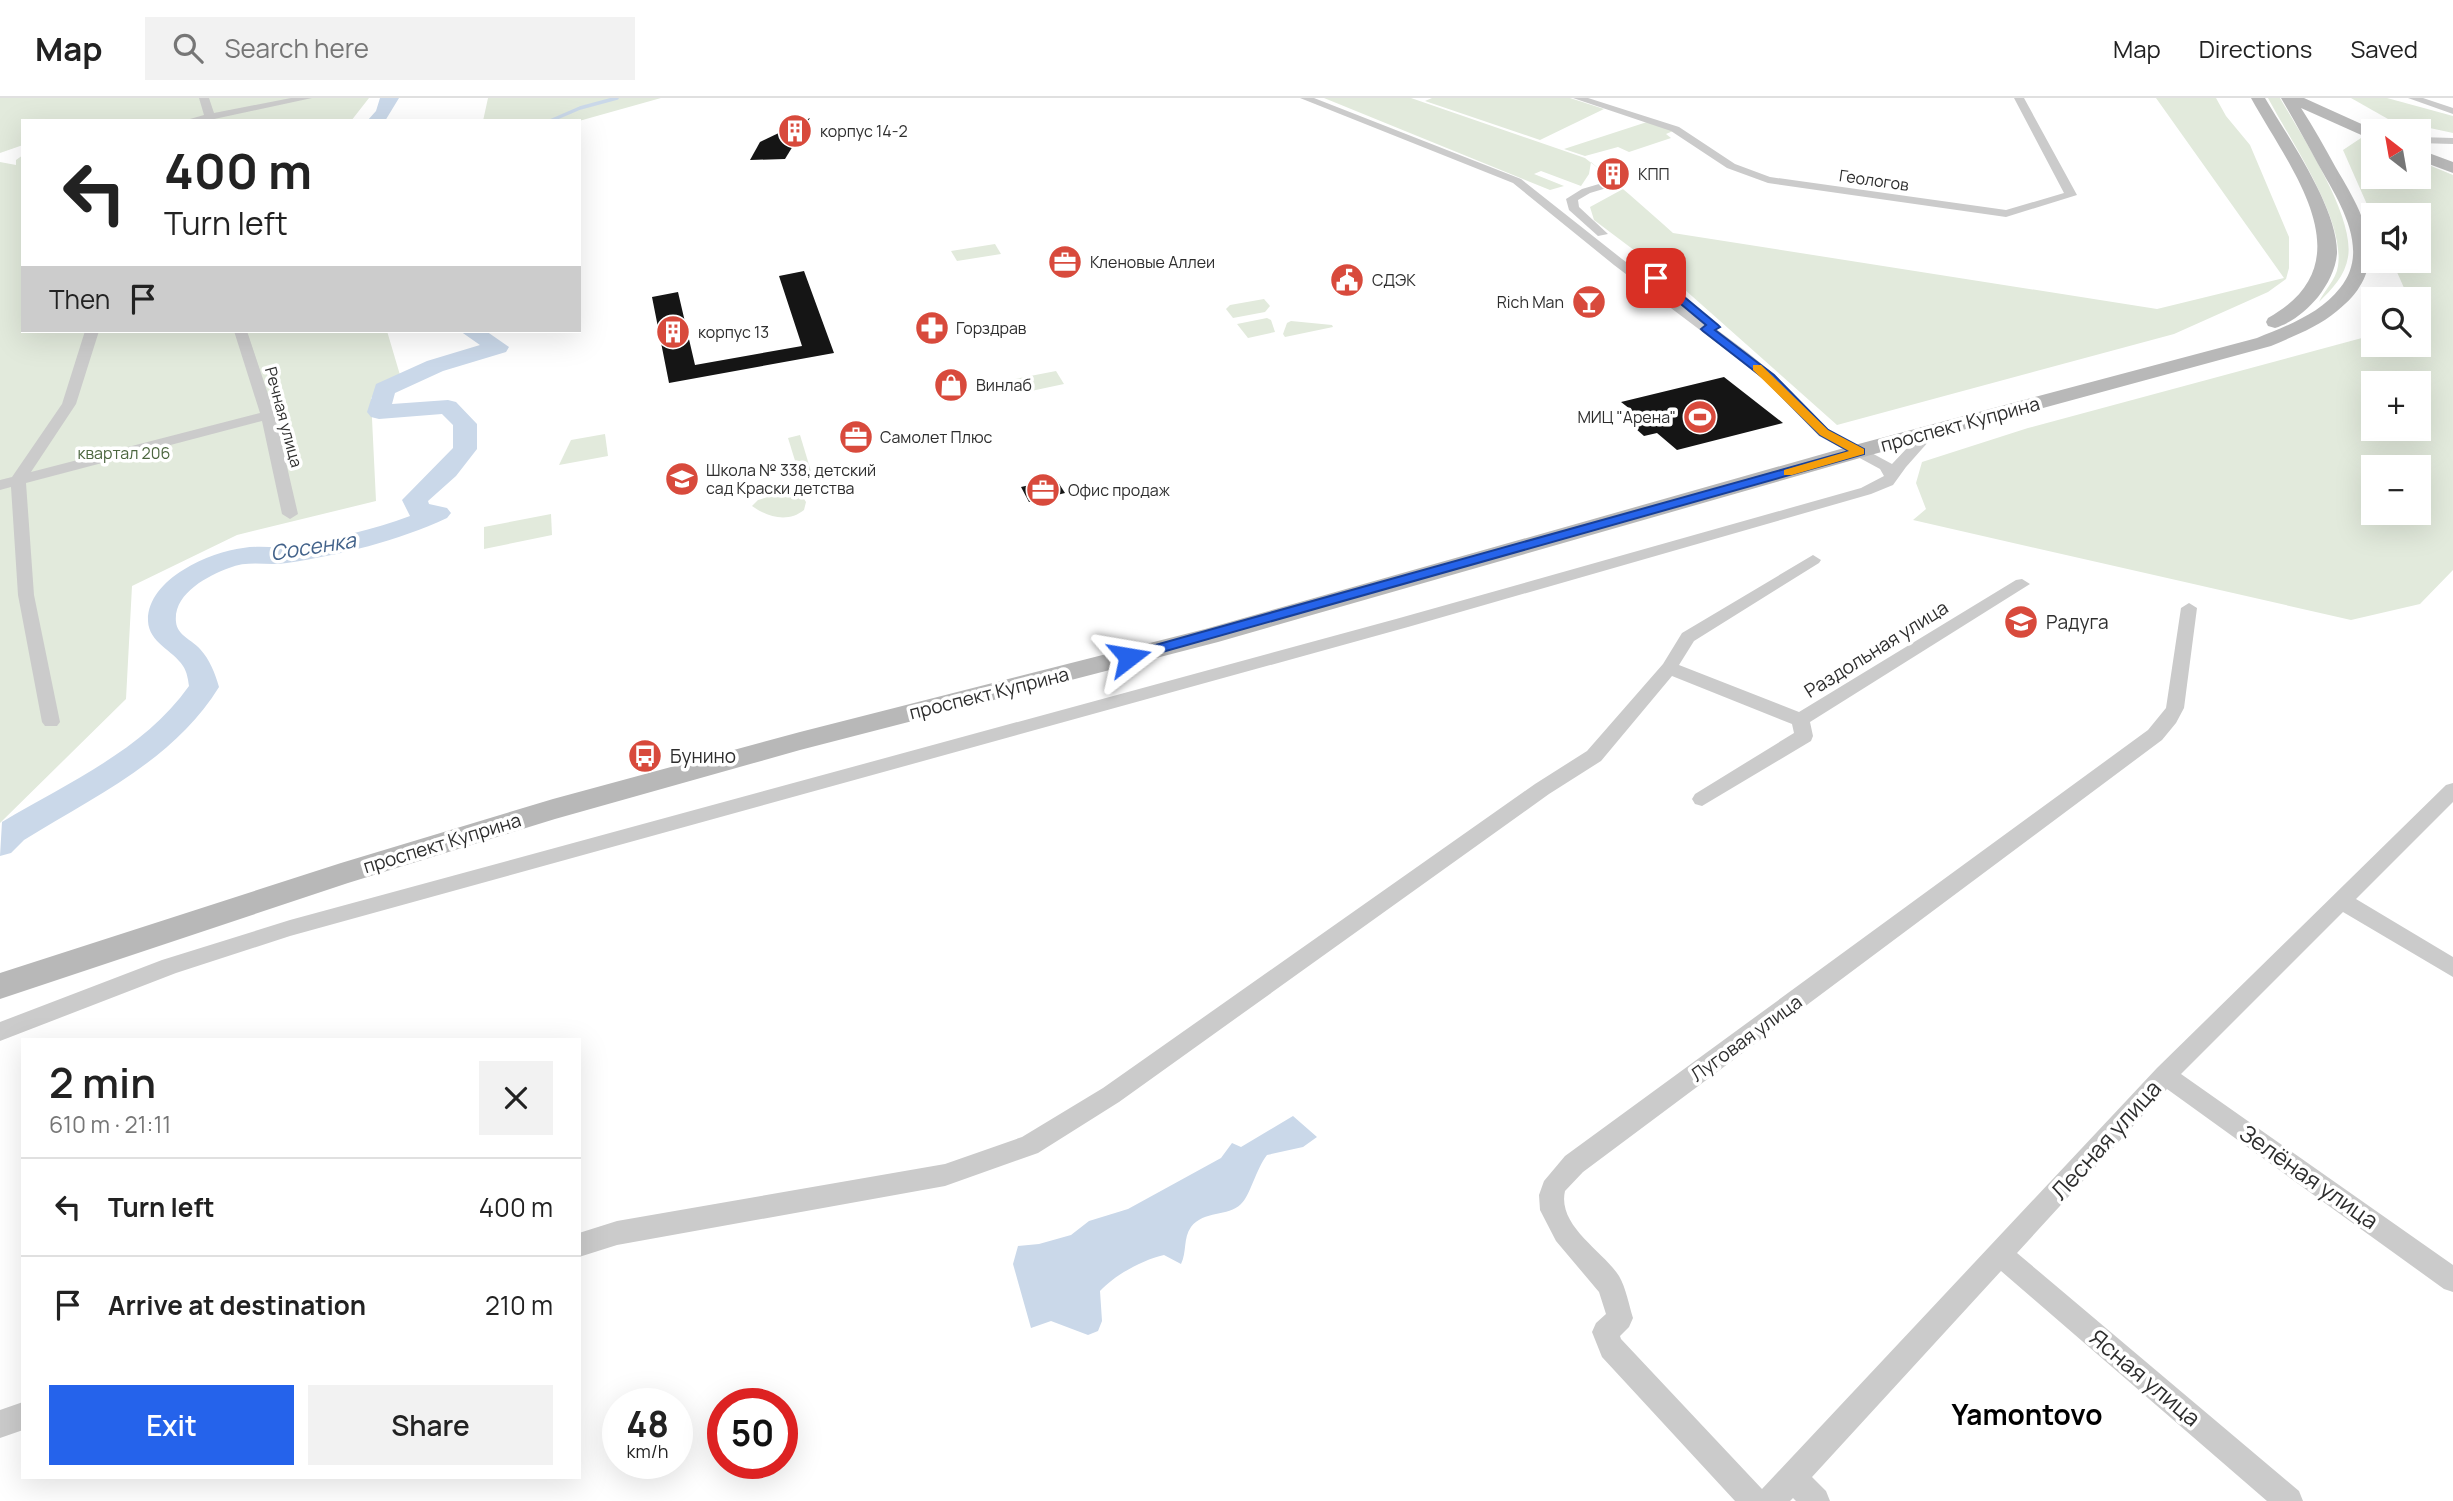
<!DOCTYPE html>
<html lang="en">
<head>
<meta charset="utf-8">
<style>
	body { margin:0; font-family:Manrope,sans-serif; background:#f2f2f2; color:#222; height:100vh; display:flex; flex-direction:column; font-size:26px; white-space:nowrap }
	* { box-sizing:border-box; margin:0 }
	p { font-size:23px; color:#767676 }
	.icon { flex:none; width:38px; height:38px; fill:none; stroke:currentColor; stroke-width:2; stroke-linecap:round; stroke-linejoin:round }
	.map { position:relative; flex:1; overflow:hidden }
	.drawer { position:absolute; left:21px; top:940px; width:560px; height:441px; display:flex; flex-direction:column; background:#fff; border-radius:0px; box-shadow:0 7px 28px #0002 }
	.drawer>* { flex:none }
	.banner { position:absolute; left:21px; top:21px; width:560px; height:214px; border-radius:0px; box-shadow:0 7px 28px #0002; background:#fff; color:#222; overflow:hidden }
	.needle { width:46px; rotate:329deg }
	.buttons { position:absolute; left:2361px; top:21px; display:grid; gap:14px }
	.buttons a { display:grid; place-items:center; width:70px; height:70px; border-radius:0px; background:#fff; box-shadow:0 7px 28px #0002; font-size:35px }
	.speed { position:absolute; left:602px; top:1290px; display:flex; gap:14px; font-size:35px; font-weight:700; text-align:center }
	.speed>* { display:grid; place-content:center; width:91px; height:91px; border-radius:50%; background:#fff; box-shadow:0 7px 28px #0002; line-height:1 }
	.speed small { font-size:18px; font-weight:400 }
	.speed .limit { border:10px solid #d22; background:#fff; color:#111 }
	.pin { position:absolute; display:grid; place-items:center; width:60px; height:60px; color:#fff; margin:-30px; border-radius:14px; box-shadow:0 4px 10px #0006 }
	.me { position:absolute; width:77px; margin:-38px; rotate:76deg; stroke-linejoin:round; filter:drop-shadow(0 0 5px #0008) }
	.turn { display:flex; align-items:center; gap:24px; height:147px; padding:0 28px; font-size:32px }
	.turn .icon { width:91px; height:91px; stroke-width:2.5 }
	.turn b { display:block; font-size:49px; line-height:60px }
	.then { display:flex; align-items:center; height:66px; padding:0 28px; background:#0003; gap:14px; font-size:26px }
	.round { display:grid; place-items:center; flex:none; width:74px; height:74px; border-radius:0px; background:#f2f2f2 }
	.head { display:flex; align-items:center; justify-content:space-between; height:119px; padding:0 28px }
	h1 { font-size:42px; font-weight:600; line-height:52px }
	.cta { display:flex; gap:14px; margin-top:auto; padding:14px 28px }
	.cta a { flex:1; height:80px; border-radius:0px; background:#2563eb; color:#fff; font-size:28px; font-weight:600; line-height:80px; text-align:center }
	.cta a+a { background:#f2f2f2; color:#222 }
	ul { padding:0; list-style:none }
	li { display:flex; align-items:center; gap:21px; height:98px; padding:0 28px; border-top:2px solid #e0e0e0 }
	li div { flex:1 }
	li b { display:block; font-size:26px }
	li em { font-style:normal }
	header { display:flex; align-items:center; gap:42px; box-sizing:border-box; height:98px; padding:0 35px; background:#fff; border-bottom:2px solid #e0e0e0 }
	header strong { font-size:33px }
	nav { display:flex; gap:38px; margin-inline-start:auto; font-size:24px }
	.search { width:490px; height:63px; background:#f2f2f2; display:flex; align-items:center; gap:18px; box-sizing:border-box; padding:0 24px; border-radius:0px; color:#767676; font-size:26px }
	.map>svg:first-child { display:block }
	.green { fill:#e2eadc; fill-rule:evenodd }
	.water { fill:#cad8e9 }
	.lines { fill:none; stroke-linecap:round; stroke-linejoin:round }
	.stream { stroke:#cad8e9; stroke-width:3.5 }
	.river { fill:#cad8e9; fill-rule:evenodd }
	.building { fill:#151515 }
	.street { fill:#cbcbcb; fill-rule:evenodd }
	.secondary { fill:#b8b8b8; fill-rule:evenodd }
	.route { fill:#2563eb; stroke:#184099; stroke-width:2 }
	.slow { fill:#f59e0b }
	.labels { text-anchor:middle; stroke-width:7; stroke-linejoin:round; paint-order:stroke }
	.far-poi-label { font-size:16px; fill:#2e2e2e; stroke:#fff; text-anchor:start }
	.far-street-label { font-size:16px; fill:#2e2e2e; stroke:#fff }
	.far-park-label { font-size:16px; fill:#4b663e; stroke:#fff }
	.street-label { font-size:19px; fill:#2e2e2e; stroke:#fff }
	.poi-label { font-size:19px; fill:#2e2e2e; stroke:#fff; text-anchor:start }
	.water-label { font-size:21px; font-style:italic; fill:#42628a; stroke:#fff }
	.near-street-label { font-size:23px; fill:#2e2e2e; stroke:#fff }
	.near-quarter-label { font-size:28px; font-weight:bold; fill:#000; stroke:#fff }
</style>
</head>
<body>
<header>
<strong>Map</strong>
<div class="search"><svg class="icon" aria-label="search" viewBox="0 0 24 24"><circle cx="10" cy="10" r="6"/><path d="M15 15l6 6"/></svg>Search here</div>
<nav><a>Map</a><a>Directions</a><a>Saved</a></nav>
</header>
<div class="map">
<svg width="2453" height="1403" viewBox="0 0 2453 1403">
	<rect width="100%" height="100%" fill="#fff"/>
	<g class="green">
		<path d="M0,0H369L351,23H23V47L0,55Z"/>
		<path d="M488,0H661L579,23H483Z"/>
		<path d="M1324,0H1411L1585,60C1616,84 1644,109 1673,135L2157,211L2284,180L2156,0H2216L2226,18L2250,47L2289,139V170L2286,181L2268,194L2174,236L1837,327L1675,183L1594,122L1590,109L1623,91L1591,64L1589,76L1581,88L1541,73L1534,76L1564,88L1550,92Z"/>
		<path d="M1432,0H1570L1604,11L1540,42L1425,3Z"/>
		<path d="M2268,0H2280C2301,37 2355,118 2348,159C2345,178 2332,191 2319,204C2323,194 2336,182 2338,168C2345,121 2290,42 2268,0Z"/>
		<path d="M2351,0H2387L2453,18V35L2388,21Z"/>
		<path d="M1647,24L1673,33L1666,36L1671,40L1629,54L1618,49L1585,58L1564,51Z"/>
		<path d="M2361,40L2373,44V79H2418L2419,63L2453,77V472L2420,506L2351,522L1913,422L1926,411L1916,385L1922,364L2028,330L2373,237V247H2418V201H2409L2392,163H2418V117H2373V120L2343,52ZM2373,285H2418V331H2373ZM2373,369H2418V415H2373Z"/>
		<path d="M23,57V233H387L400,277L371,300L376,403L237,437L132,488L126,601L0,725V64L16,67V62Z"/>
		<path d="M995,146L1001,156L957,163L951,153Z"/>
		<path d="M1264,201L1270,208L1265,214L1233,220L1226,211L1230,207Z"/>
		<path d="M1267,220L1271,222L1275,234L1248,240L1237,226Z"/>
		<path d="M1291,223L1332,227L1333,229L1285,239L1283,236L1287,225Z"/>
		<path d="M1056,273L1064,286L1017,296L1010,282Z"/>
		<path d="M605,336L608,358L559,367L571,342Z"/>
		<path d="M800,337L813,380L801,382L788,340Z"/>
		<path d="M778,396L802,398L806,404L804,412C788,425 767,419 752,408L758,402Z"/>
		<path d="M551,416L552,437L484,451V429Z"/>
	</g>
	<path class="water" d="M1293,1018L1317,1039L1303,1049L1267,1057C1256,1071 1250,1098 1241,1106C1228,1119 1204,1112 1191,1129C1183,1140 1187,1154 1181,1166L1164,1157C1142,1162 1115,1177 1100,1193L1102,1223L1098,1233L1088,1237L1051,1223L1031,1230L1013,1166L1018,1148L1039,1146L1071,1137L1089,1123L1128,1111L1221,1060L1232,1045L1241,1049Z"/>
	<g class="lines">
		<path class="stream" d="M550,23L580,10L617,0"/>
		<g class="river">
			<path d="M380,0H399L385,23H367L376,13Z"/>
			<path d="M460,233H486L509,249L506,254L443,273L395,295L392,306L448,302L456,304L477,326V351L456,378L428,403L429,406L447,410L451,415L447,420C398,443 340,457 287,465C267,468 248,462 229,470C207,478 173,496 176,524C177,537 192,542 200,551C210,562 215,575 219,589C174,662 95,698 24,742L11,755L0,758L2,724C67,685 144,652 189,588C188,581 187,574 183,568C173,552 149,545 148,523C147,481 210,454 243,450C261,447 278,451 296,448C334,440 373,432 410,418L402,402L453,350V327L442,316L379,321L371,319L367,314L376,286L427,263L480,247Z"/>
		</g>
	</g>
	<g class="building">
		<path d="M810,20L785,61L750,62L760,44Z"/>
		<path d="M804,173L834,255L669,285L652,199L678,194L695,267L802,248L779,178Z"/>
		<path d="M1724,279L1783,325L1677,352L1657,335L1644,338L1617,314L1630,311L1621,304Z"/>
		<path d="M1056,381L1065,395L1029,404L1021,389Z"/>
	</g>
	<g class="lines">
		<g class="street">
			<path d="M199,0H209L214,15L291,0H312L205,23H183L204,17Z"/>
			<path d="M1300,0H1314L1521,81L1622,161L1747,254L1775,277L1829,332L1892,366L1925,331L1930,330L1937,334L1906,369L1893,387L1871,396L1408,529L290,838L176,875L0,943V924L162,862L290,822L1396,521L1861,390L1884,378L1880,371L1819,338L1765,283L1737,260L1614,167L1513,85Z"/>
			<path d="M1573,0H1588L1679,29L1735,66L1770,79L2006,112L2064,95L2014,0H2024L2077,97L2006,119L1768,85L1727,70L1671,33Z"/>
			<path d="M2408,0H2423L2453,10V16Z"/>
			<path d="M2418,39L2453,40V46L2418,45Z"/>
			<path d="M1616,81L1622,84L1620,86L1590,95L1578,102L1579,109L1608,136L1598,138L1569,112L1566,101L1582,91Z"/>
			<path d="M85,233H99L76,306L31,374L260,315L234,233H247L275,317L298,416L290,421L282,416L262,323L26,385L34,497L60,624L57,628H45L42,624L18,497L11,389L0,392V382L12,379L62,306Z"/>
			<path d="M1813,457L1821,462L1819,465L1694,543L1679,567L1799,614L2016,482L2022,481L2030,486L1810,624L1813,638L1811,643L1702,708L1695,706L1692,701L1695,696L1794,635L1792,626L1672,578L1601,663L1549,696L1119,1004L1038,1055L945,1088L617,1147L579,1159V1135L617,1123L945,1066L1022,1039L1103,990L1535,686L1587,653L1663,566L1682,535Z"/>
			<path d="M2189,505L2197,510L2184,610L2176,625L2162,642L1583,1074L1565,1093C1557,1128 1603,1153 1619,1178C1626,1190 1629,1207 1633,1220L1629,1229L1620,1238L1621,1241L1762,1391L2157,970L2446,687L2453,685V704L2356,801L2453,859V879L2343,814L2181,976L2453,1167V1194L2444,1191L2167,991L2017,1155L2299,1393L2303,1403H2267L2001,1173L1812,1379L1826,1393L1830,1403H1796L1793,1400L1790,1403H1735L1602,1259L1592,1234L1596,1225L1606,1216L1599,1194L1556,1143L1540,1112L1539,1097L1544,1083L1565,1058L2148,632L2166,610L2181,510Z"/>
			<path d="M23,1304V1332L0,1340V1312Z"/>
		</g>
		<g class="secondary">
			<path d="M2251,0H2265C2288,39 2338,110 2337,155C2336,171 2328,186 2318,199C2307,212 2292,225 2275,230L2268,228L2266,224L2268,220C2369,164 2290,71 2251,0Z"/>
			<path d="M2281,0H2304L2377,33H2373V42L2368,40L2301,10C2314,30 2325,50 2336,70C2366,120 2393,169 2337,213C2318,229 2294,238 2271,248L1867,358L1218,544L800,652L555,721L348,785L0,901V875L341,765L553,701L800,634L1205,531L1851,348L2257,240C2286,228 2320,216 2340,190C2372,151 2338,102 2318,66C2306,44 2294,22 2281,0Z"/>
			<path d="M2418,51L2453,64V75L2418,62Z"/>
		</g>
	</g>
	<path class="route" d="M1652,178H1659L1718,227L1720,229L1715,232L1774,277L1828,332L1864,351V356L1134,562H1123L1121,559L1123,556L1849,353L1820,337L1766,282L1703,233L1701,231L1706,227L1652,182Z"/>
	<path class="slow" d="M1753,267H1761L1828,332L1864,351V356L1792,377H1784V372L1849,353L1820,337L1753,272Z"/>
	<defs>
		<g id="building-disc" transform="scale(1.75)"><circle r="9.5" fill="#d84a3c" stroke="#fff"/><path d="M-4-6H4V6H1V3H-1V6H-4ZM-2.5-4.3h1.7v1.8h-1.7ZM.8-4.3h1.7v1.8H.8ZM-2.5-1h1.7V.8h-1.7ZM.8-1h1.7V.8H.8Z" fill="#fff"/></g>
		<g id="office-disc" transform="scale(1.75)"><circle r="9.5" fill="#d84a3c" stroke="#fff"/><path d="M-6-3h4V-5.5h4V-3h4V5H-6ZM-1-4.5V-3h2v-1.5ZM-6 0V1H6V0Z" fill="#fff"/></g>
		<g id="civic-disc" transform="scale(1.75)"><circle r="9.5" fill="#d84a3c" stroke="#fff"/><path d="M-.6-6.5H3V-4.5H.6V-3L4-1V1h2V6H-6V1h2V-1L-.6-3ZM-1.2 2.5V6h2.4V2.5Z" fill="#fff"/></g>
		<g id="bar-disc" transform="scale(1.75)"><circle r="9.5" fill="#d84a3c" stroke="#fff"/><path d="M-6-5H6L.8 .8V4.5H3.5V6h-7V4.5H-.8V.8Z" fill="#fff"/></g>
		<g id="pharmacy-disc" transform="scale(1.75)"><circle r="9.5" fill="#d84a3c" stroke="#fff"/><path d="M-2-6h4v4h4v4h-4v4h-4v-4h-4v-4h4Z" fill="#fff"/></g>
		<g id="shop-disc" transform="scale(1.75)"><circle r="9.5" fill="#d84a3c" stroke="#fff"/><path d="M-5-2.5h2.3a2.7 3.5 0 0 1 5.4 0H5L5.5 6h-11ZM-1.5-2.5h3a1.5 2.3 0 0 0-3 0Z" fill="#fff"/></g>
		<g id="stadium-disc" transform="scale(1.75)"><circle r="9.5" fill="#d84a3c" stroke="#fff"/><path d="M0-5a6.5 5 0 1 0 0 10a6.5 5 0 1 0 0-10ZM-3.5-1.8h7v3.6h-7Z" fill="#fff"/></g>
		<g id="school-disc" transform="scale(1.75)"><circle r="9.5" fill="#d84a3c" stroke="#fff"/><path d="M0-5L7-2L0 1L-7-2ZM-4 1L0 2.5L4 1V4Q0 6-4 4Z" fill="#fff"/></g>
		<g id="bus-disc" transform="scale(1.75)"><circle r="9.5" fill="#d84a3c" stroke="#fff"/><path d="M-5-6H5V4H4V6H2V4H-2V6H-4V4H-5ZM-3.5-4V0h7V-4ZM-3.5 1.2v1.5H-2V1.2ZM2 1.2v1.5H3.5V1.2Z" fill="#fff"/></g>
	</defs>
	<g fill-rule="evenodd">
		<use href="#building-disc" x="795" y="33"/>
		<use href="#building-disc" x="1613" y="76"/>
		<use href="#office-disc" x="1065" y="164"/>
		<use href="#civic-disc" x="1347" y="182"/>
		<use href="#bar-disc" x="1589" y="204"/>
		<use href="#pharmacy-disc" x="932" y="230"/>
		<use href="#building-disc" x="673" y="234"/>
		<use href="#shop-disc" x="951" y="287"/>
		<use href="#stadium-disc" x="1700" y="319"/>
		<use href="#office-disc" x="856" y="339"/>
		<use href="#school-disc" x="682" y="381"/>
		<use href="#office-disc" x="1043" y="392"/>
		<use href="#school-disc" x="2021" y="524"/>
		<use href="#bus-disc" x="645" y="658"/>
	</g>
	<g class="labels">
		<g class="far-poi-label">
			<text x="820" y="39">корпус 14-2</text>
			<text x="1638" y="82">КПП</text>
			<text x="1090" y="170">Кленовые Аллеи</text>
			<text x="1372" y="188">СДЭК</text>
			<text x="1564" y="210" text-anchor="end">Rich Man</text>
			<text x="956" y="236">Горздрав</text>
			<text x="698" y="240">корпус 13</text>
			<text x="976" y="293">Винлаб</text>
			<text x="1676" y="325" text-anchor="end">МИЦ "Арена"</text>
			<text x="880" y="345">Самолет Плюс</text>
			<text x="706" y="378">Школа № 338, детский<tspan x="706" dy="18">сад Краски детства</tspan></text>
			<text x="1068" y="398">Офис продаж</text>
		</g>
		<g class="far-street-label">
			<text transform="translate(1874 82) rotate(8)" y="6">Геологов</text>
			<text transform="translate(284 319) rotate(75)" y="6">Речная улица</text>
		</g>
		<g class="far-park-label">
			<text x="124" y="361">квартал 206</text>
		</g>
		<g class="street-label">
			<text transform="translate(1960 326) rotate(-15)" y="7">проспект Куприна</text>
			<text transform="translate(1876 551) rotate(-32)" y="7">Раздольная улица</text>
			<text transform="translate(989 595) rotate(-14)" y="7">проспект Куприна</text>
			<text transform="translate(442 745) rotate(-17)" y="7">проспект Куприна</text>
			<text transform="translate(1746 940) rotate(-36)" y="7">Луговая улица</text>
		</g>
		<g class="poi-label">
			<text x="2046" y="531">Радуга</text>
			<text x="670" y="665">Бунино</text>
		</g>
		<g class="water-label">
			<text transform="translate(313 449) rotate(-9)" y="7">Сосенка</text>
		</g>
		<g class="near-street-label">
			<text transform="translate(2106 1042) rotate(-48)" y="8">Лесная улица</text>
			<text transform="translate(2309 1079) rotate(35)" y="8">Зелёная улица</text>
			<text transform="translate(2145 1280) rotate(40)" y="8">Ясная улица</text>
		</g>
		<g class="near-quarter-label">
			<text x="2027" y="1327">Yamontovo</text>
		</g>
	</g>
</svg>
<div class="buttons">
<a><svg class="needle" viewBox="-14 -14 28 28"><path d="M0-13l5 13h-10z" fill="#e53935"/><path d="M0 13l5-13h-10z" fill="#767676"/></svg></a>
<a><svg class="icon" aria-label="sound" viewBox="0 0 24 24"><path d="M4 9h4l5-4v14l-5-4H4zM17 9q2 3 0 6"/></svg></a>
<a><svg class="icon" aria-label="search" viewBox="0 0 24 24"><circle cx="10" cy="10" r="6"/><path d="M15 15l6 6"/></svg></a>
<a>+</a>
<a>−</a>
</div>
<div class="speed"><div>48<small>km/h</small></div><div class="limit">50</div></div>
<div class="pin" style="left:1656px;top:180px;background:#d93025"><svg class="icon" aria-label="arrive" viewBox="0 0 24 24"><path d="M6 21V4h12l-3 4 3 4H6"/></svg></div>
<svg class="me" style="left:1129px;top:559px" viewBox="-20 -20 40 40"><path d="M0-17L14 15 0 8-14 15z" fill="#2563eb" stroke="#fff" stroke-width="4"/></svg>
<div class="banner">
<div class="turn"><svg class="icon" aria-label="left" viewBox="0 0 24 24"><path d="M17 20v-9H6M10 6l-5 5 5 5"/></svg><div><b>400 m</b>Turn left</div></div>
<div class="then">Then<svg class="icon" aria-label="arrive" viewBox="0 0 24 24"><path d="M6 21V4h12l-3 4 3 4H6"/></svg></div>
</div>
<section class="drawer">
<div class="head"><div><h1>2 min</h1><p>610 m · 21:11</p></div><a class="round"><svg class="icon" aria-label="close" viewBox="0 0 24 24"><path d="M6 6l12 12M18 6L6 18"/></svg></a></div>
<ul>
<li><svg class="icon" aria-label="left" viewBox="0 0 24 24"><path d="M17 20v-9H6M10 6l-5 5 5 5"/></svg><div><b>Turn left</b></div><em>400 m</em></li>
<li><svg class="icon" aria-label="arrive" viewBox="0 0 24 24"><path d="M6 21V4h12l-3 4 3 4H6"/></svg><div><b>Arrive at destination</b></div><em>210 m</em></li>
</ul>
<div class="cta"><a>Exit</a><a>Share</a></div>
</section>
</div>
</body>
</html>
